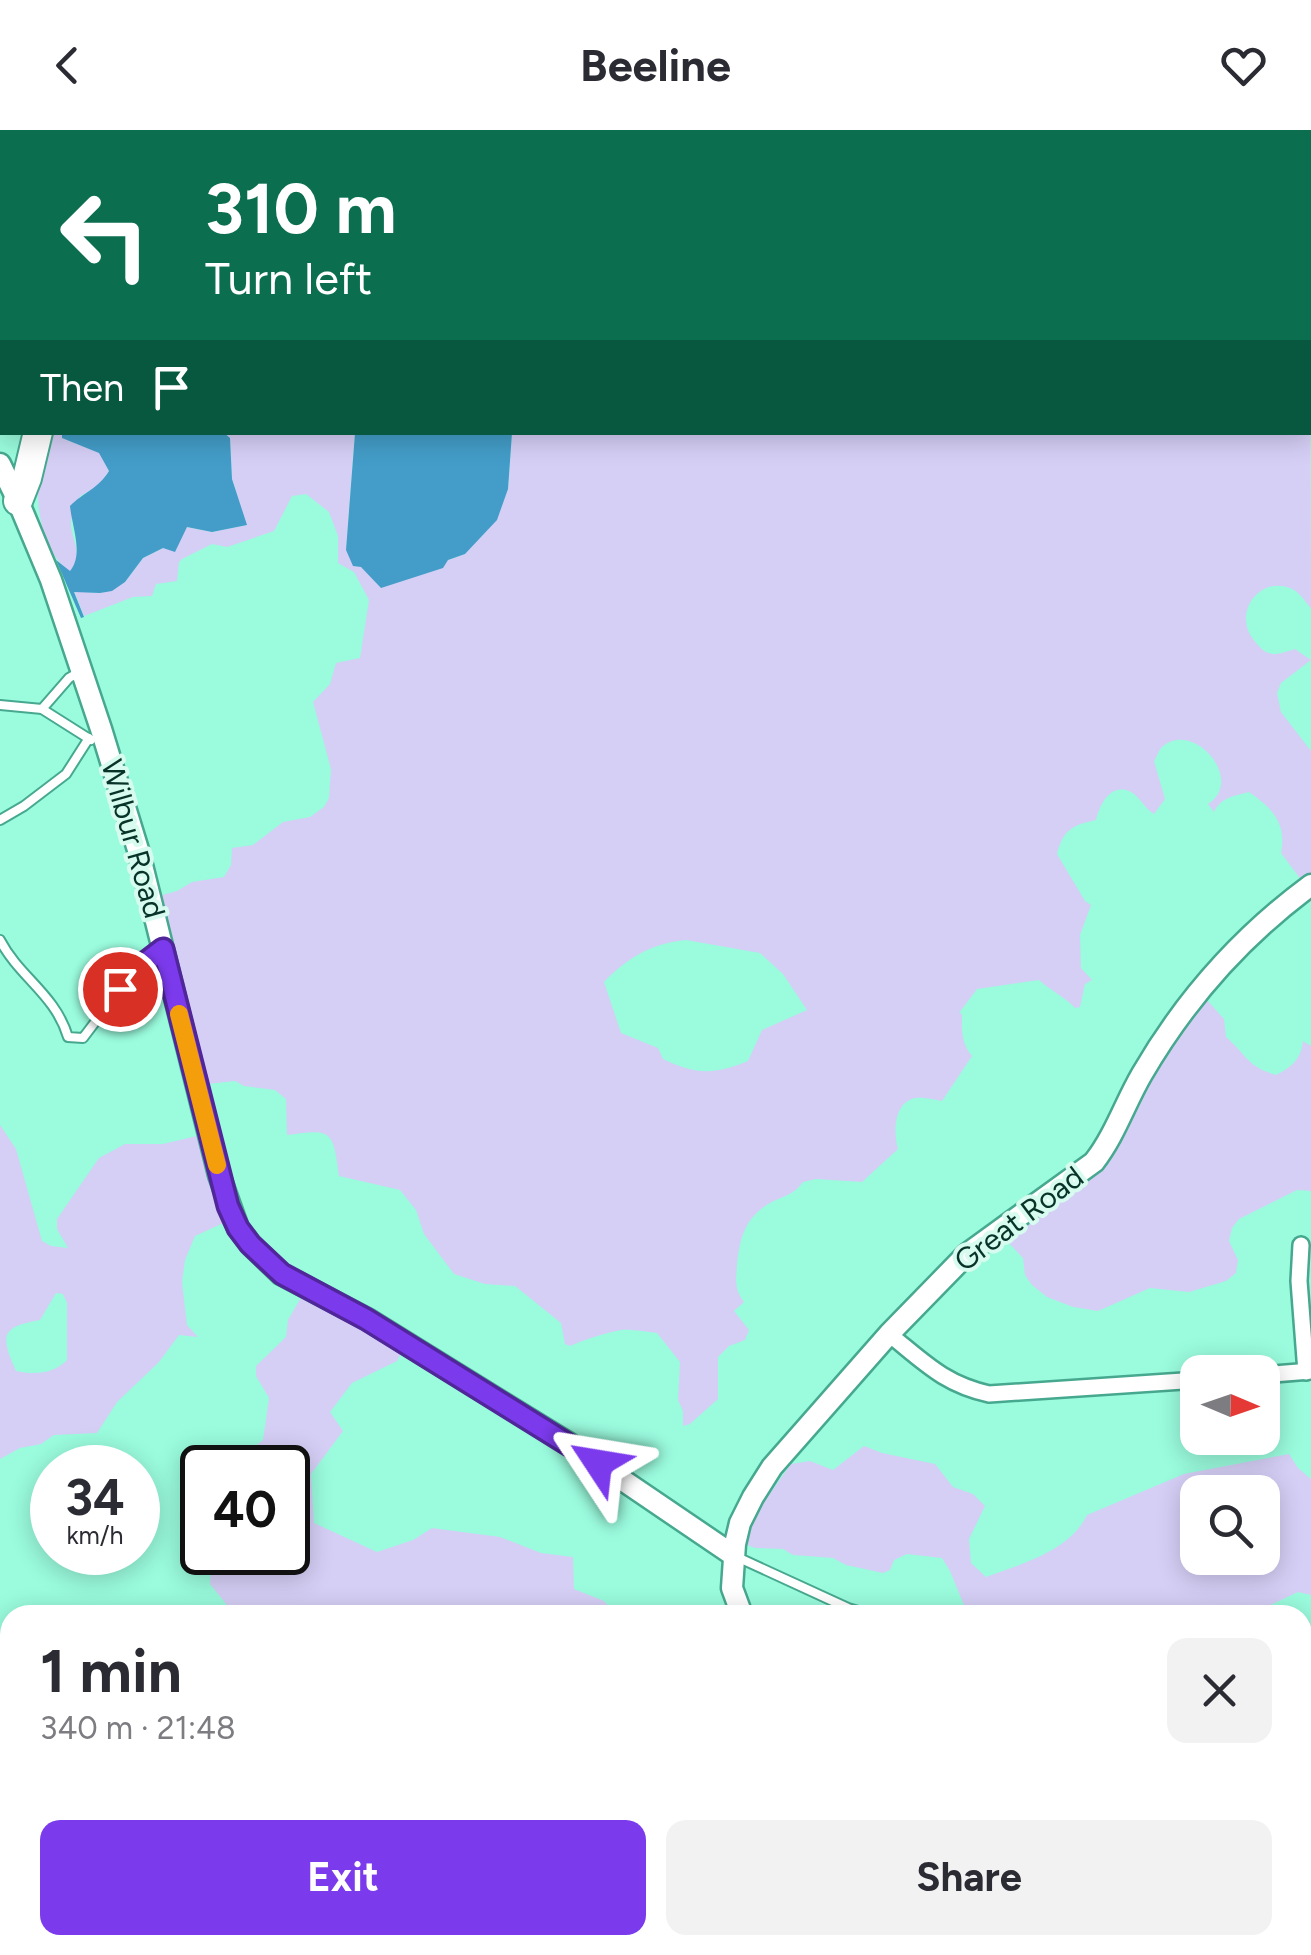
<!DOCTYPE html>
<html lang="en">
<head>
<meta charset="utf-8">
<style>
	body { margin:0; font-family:Figtree,sans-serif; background:#f2f2f3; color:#2b2b33; height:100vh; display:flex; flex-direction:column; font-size:38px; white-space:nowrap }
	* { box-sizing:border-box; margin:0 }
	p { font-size:32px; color:#7c7c81 }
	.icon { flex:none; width:55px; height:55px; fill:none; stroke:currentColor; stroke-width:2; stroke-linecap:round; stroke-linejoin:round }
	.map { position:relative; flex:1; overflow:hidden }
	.drawer { position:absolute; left:0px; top:1475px; width:1312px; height:350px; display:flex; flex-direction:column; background:#fff; border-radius:30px 30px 0 0; box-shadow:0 5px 25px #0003 }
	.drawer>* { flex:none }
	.top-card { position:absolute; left:0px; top:0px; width:1312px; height:305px; box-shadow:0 5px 25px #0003; background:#0b6e4f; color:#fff; overflow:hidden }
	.needle { width:65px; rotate:92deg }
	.fabs { position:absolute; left:1180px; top:1225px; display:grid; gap:20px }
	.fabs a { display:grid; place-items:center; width:100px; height:100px; border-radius:20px; background:#fff; box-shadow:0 5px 25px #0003; font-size:50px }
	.speed { position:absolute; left:30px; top:1315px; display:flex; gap:20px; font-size:50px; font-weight:700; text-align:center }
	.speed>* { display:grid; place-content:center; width:130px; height:130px; border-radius:50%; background:#fff; box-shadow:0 5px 25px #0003; line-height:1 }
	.speed small { font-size:25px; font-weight:400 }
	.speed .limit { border:5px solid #111; border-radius:15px; background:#fff; color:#111 }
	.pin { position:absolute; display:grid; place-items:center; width:85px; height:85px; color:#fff; margin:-42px; border:5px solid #fff; border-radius:50%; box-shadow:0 2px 10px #0007 }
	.me { position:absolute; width:110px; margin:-55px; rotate:303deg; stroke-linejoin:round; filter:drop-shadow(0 0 8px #0008) }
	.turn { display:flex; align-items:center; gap:35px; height:210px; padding:0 40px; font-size:45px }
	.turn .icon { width:130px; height:130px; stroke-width:2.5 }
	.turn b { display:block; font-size:70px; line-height:85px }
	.then { display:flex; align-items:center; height:95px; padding:0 40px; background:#0003; gap:20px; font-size:38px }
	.round { display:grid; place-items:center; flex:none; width:105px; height:105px; border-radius:20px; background:#f2f2f3 }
	.summary { display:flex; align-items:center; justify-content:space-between; height:170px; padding:0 40px }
	h1 { font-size:60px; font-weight:700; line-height:75px }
	.cta { display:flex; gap:20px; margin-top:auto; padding:20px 40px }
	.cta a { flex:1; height:115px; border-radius:20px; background:#7c3aed; color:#fff; font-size:40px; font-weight:700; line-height:115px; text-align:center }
	.cta a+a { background:#f2f2f3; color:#2b2b33 }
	header { display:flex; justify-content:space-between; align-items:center; height:130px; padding:0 40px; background:#fff; font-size:45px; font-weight:700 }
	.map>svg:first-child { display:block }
	.green { fill:#d5cff6; fill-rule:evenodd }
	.water { fill:#439dc8 }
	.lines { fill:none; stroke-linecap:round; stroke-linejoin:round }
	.service-casing { stroke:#46a88e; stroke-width:12 }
	.minor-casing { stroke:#46a88e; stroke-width:20 }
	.tertiary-casing { stroke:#46a88e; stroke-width:25 }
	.motorway-casing { stroke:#46a88e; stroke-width:32 }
	.service { stroke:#fff; stroke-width:8 }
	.minor { stroke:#fff; stroke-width:15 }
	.tertiary { stroke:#fff; stroke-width:20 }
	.motorway { stroke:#fff; stroke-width:28 }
	.route-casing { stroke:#51269a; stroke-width:25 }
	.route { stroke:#7c3aed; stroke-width:18 }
	.slow { stroke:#f59e0b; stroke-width:18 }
	.labels { text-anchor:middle; stroke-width:8; stroke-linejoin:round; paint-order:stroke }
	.street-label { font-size:30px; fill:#073328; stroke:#d7fbef }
</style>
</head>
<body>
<header><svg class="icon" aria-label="back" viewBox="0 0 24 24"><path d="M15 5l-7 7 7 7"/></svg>Beeline<svg class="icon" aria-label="heart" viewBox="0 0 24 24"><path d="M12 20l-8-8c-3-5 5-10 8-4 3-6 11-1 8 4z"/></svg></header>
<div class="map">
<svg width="1311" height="1825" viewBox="0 0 1311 1825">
	<rect width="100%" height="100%" fill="#9afbdd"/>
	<g class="green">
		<path d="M13,0H445L440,2H15Z"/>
		<path d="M596,0H1311V231L1310,2H592Z"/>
		<path d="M1310,293L1311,478C1306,473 1300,463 1294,460C1262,443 1232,481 1253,509C1267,528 1274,526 1295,519L1311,530L1281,553L1277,563L1281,582L1311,621V751H1302L1281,723C1287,693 1272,678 1249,662C1234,666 1221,667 1214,682L1208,674C1246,650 1193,589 1162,617C1158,621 1157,627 1154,631L1165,669L1154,684C1144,678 1139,665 1129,661C1109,654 1100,675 1096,690C1072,695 1063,700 1057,724L1085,771L1091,775L1080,805L1081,838L1092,850L1085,854L1080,877L1075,878C1065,867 1051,861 1039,850L977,859L959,883L962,884C962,901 961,913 972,926L942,971C935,970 924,967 916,968C894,971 893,1002 898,1019L862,1052L816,1049L803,1052C794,1065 783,1066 770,1073C745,1087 740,1108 737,1134C736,1150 734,1159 744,1172L734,1181L749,1200L745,1210L729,1216L718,1227V1269L690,1294L683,1296V1281L678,1270L680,1232L657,1203C646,1202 632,1199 621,1200C606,1203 585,1209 570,1216L565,1214L561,1193L515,1156L485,1154L454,1144L424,1104L416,1080L400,1060L339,1046C333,1001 333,998 287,1005L286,969L275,960L244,956L235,951L199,955L151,768L177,761L192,752L224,747L231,735L232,718L253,715L283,692L310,687L324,677L329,668L331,639L313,572L330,554L336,533L360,528L369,470L354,442L338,433V406L329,382L306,364L292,366L274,401L227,417L212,414L182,429L179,432L177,451L156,454L152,466L133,467L84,486L74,461L100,463L125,452L143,428L163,418L187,397L212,402L246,395L232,349L230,308L223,303H355L346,420L448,430L465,424L508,359L512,303L1310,302ZM686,810L760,823L783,844L807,880L762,900L748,931C713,945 697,945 663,929L658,918L621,903L604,852C627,828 652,813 686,810Z"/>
		<path d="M45,303H62V308L100,323L109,341L99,356L80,366C77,374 72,384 71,391C70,410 85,422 70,442C32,414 33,344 45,303Z"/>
		<path d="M1197,859L1224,889L1226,907C1248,926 1246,936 1276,945C1292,937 1301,929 1303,911L1311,916V1061L1297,1060L1239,1089L1232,1098L1229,1111L1238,1130L1236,1143L1226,1151L1189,1162L1150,1158L1098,1181L1073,1177L1047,1167L1032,1155L1025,1145L1023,1128L1003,1107L1097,1021Z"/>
		<path d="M0,995L16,1019L42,1111L51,1116L68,1118L57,1099V1089L99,1028L125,1014H163L205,1004L232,1089L195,1106L185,1130L182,1152L187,1195L198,1207L179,1205L159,1232L117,1272L97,1303L54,1305L41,1314L20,1318L0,1329ZM56,1163L63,1164L67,1173V1230C54,1244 34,1245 16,1241C0,1205 1,1197 40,1190Z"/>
		<path d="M303,1164L405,1216L397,1231L352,1253L330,1282L343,1301L311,1344L314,1393L377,1422L413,1410L432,1398L500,1407L541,1423L573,1427L574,1459L604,1471L616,1485H235L210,1454L211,1439L235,1423L288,1422V1338L244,1337L243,1326L263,1310L269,1268L256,1246V1236L286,1207L288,1190Z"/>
		<path d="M864,1316L882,1323L935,1334L953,1357L973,1364L985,1376L969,1409L971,1433L986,1447C1021,1434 1070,1421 1087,1385L1184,1344L1289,1324L1298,1338L1311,1349V1465L1298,1462L1249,1485H968L950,1441L942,1428L907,1424L894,1430L890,1440L883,1443L846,1435L833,1428L793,1425L783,1419L755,1418L736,1411L791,1334L810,1331L833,1340ZM1198,1362H1262V1428H1198Z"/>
		<path d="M498,1815H1007L1006,1825H517Z"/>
	</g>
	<g class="water">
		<path d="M223,302L230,308L232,349L247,395L212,402L187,397L175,422L163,418L143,428L125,452L112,461L100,463L74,462L84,487L81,488L56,430L70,441C84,424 72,397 70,376C84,362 98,359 109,341L99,323L62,308V303Z"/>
		<path d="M355,303H512L508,359L497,390L465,424L448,430L443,438L381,458L361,437L353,436L346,420Z"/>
	</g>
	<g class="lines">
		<g class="service-casing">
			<g id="service">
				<path d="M0,575L42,579L91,610"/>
				<path d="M42,579L69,548L81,541"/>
				<path d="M0,690L24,676L66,644L89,608"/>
				<path d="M0,810C20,848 55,864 68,907L83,908L133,842L159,822"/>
				<path d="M737,1427L848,1478L872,1485"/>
			</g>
		</g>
		<g class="minor-casing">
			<g id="minor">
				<path d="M1301,1115L1299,1151L1306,1242"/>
				<path d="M889,1204C924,1232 944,1254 989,1264L1198,1250"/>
				<path d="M1262,1245L1311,1241"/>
				<path d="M1302,1651L1311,1648"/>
				<path d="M1302,1810L1307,1825"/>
			</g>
		</g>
		<g class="tertiary-casing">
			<g id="tertiary">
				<path d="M75,2L78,0"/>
				<path d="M0,71L2,69"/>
				<path d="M0,334L18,371L51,450L101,599L139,723L219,1045L238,1098L251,1115L281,1144L367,1189L571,1315L733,1425"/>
				<path d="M742,1485L732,1458L735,1414L740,1393L753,1367L772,1337L889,1204L967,1124L1094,1032C1115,1005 1125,973 1142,944C1185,870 1242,806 1311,755"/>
				<path d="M690,1825L692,1815"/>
			</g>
		</g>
		<g class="motorway-casing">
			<g id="motorway">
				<path d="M441,2L446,0"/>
				<path d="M488,2L492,0"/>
				<path d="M0,229L2,227"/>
				<path d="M0,256L2,254"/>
				<path d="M18,371L27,348L38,302"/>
			</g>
		</g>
		<use href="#service" class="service"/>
		<use href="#minor" class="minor"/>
		<use href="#tertiary" class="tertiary"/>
		<use href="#motorway" class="motorway"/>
	</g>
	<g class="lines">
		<g class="route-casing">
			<path id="route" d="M120,859L133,842L163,819L228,1076L238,1098L250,1114L282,1144L366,1189L598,1333"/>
		</g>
		<use href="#route" class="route"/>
		<path class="slow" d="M179,884L217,1035"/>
	</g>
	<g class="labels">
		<g class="street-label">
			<text transform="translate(133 709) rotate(74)" y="10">Wilbur Road</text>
			<text transform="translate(1019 1089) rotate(-37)" y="10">Great Road</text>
		</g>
	</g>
</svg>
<div class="fabs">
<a><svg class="needle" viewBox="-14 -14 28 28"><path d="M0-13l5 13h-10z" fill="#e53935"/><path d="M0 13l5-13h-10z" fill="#7c7c81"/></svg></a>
<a><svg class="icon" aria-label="search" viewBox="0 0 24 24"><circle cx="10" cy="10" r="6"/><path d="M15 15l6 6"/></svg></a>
</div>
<div class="speed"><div>34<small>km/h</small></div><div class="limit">40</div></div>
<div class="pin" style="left:120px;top:859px;background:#d93025"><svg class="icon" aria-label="arrive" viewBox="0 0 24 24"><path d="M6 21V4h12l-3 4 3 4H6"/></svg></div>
<svg class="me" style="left:598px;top:1333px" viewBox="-20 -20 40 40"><path d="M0-17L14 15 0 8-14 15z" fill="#7c3aed" stroke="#fff" stroke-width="4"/></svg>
<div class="top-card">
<div class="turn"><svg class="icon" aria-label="left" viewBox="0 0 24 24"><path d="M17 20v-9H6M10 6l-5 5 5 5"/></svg><div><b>310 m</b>Turn left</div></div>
<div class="then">Then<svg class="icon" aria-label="arrive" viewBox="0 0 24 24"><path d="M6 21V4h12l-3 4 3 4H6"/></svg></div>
</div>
<section class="drawer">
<div class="summary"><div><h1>1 min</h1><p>340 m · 21:48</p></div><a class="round"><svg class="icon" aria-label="close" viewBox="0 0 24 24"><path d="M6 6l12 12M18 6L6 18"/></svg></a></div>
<div class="cta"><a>Exit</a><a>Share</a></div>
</section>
</div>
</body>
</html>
